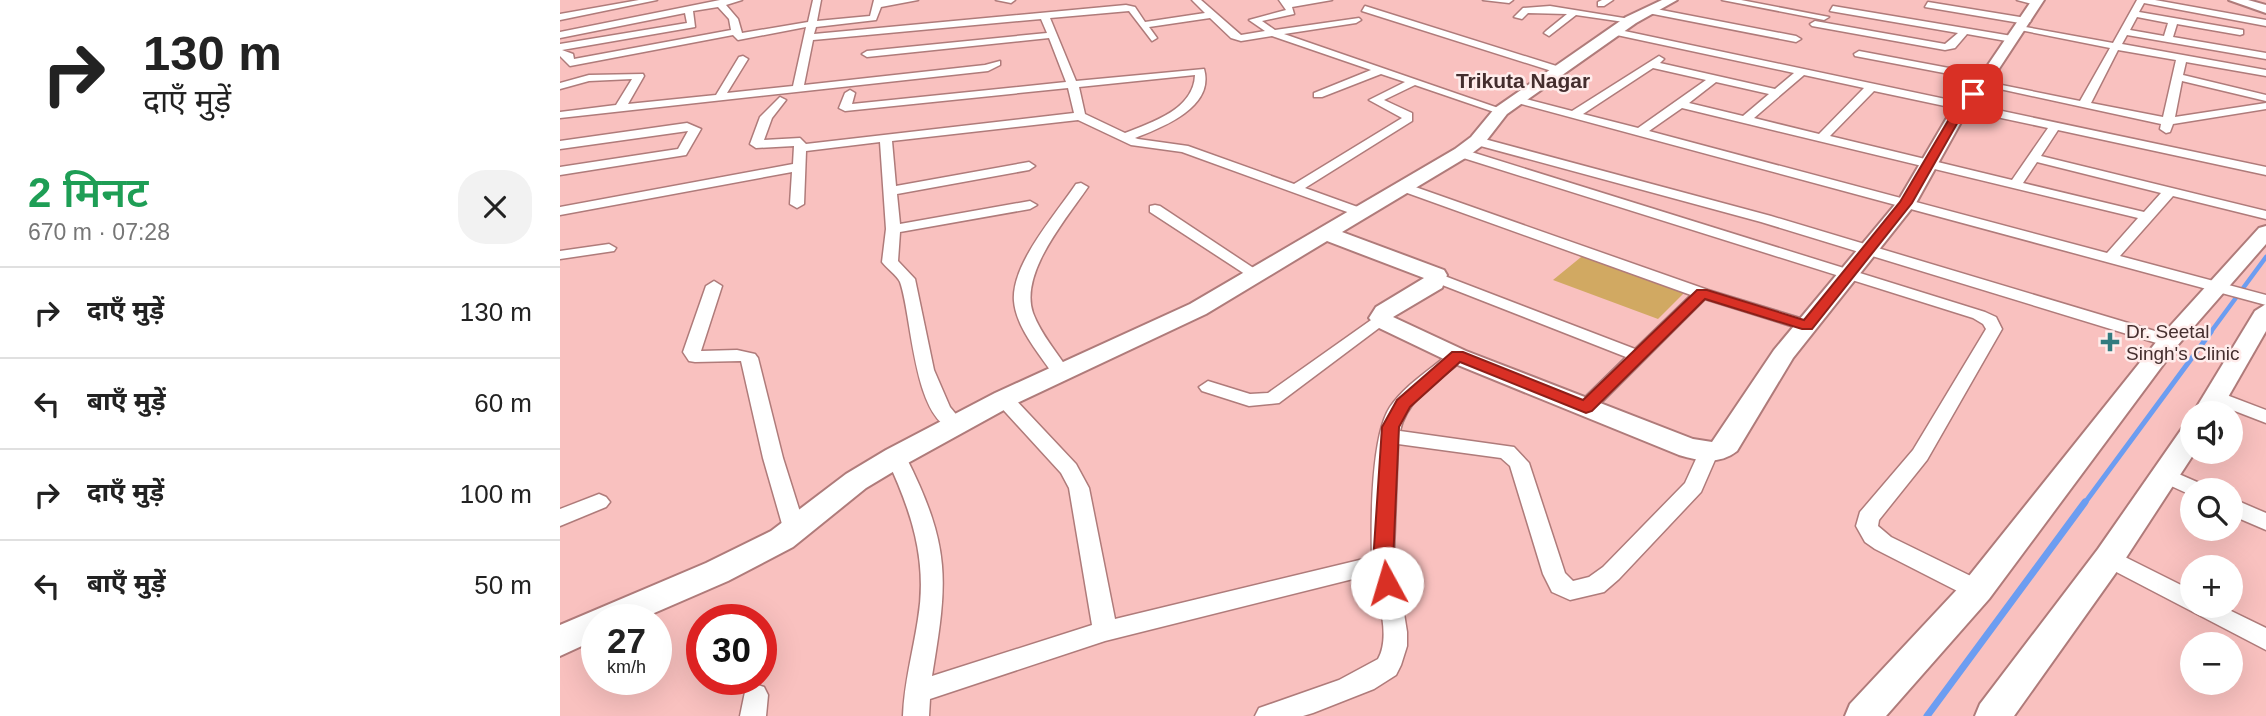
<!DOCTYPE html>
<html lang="hi">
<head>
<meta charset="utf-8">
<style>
	body { margin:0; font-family:Helvetica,"Noto Sans Devanagari",sans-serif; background:#f2f2f2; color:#222; height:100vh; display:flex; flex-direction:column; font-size:26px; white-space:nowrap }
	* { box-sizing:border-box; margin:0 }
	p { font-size:23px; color:#767676 }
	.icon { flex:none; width:38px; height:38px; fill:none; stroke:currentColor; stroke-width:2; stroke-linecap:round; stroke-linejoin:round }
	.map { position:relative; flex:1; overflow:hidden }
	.panel { display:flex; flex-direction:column; background:#fff; width:560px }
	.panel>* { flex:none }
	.hud { background:#fff; color:#222; overflow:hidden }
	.controls { position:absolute; left:1620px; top:401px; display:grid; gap:14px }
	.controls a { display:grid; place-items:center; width:63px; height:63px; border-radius:50%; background:#fff; box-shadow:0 7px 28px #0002; font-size:35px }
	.speed { position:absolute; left:21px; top:604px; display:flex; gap:14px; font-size:35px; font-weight:700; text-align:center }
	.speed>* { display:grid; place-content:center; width:91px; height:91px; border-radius:50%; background:#fff; box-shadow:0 7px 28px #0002; line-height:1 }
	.speed small { font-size:18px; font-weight:400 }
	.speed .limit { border:10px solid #d22; background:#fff; color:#111 }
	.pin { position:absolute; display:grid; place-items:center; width:60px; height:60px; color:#fff; margin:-30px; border-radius:14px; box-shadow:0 4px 10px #0006 }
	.me { position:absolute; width:77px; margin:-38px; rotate:354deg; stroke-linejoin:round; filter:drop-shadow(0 0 5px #0008) }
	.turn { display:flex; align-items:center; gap:24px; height:147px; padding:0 28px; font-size:32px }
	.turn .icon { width:91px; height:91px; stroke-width:2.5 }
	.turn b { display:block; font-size:49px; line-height:60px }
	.round { display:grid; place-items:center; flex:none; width:74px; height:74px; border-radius:28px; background:#f2f2f2 }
	.headline { display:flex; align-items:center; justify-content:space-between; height:119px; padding:0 28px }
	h1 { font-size:42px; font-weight:600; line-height:52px; color:#1e9e55 }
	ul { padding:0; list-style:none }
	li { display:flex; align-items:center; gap:21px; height:91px; padding:0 28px; border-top:2px solid #e0e0e0 }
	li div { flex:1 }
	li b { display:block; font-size:26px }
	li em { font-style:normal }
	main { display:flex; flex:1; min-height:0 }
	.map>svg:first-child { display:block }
	.green { fill:#d1a962 }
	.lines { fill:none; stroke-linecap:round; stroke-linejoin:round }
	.stream-far2 { stroke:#6c9df1; stroke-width:4.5 }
	.stream-far1 { stroke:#6c9df1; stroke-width:5 }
	.stream { stroke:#6c9df1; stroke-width:7 }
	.street-casing { stroke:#af7b7a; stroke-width:3 }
	.secondary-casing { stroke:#af7b7a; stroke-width:4 }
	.street { fill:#fff; fill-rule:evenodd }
	.secondary { fill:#fff; fill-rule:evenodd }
	.route { fill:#d93025; stroke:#8d1f18; stroke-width:2 }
	.poi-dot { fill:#327b7f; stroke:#ffedec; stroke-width:2.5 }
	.labels { text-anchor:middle; stroke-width:5; stroke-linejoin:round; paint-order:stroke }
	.poi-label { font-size:19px; fill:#442e2e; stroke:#ffedec; text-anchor:start }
	.far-district-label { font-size:21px; font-weight:bold; fill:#442e2e; stroke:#ffedec }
</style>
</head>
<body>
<main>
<section class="panel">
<div class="hud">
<div class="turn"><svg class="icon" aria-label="right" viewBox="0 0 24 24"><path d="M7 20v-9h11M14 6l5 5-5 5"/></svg><div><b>130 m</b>दाएँ मुड़ें</div></div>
</div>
<div class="headline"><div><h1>2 मिनट</h1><p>670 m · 07:28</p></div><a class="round"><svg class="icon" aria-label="close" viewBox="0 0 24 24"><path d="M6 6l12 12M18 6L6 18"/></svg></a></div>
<ul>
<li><svg class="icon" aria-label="right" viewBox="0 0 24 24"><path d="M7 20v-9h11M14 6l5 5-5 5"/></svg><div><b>दाएँ मुड़ें</b></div><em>130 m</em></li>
<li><svg class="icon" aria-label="left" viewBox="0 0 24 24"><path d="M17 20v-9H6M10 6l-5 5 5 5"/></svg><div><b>बाएँ मुड़ें</b></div><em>60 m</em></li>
<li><svg class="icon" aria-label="right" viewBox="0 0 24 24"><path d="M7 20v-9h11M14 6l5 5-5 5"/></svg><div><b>दाएँ मुड़ें</b></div><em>100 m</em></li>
<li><svg class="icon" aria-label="left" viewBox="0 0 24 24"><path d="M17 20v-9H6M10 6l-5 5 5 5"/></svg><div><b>बाएँ मुड़ें</b></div><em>50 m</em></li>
</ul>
</section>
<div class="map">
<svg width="1706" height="716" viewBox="0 0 1706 716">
	<rect width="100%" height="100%" fill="#f9c1bf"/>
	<path class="green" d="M1026,253L1128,289L1098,319L993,280Z"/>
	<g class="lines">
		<path class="stream-far2" d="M1650,333L1706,257"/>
		<path class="stream-far1" d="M1524,504L1651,332"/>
		<path class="stream" d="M1367,716L1525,502"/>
		<g class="street-casing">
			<g id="street">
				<path d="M79,0H97L0,20V14Z"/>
				<path d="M160,0H182L166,5L178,19L182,33L248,22L253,0H261L257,21L310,16L314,0H358L321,7L316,20L256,27L254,34L566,5L575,7L585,22L645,13L632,0H641L681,35L705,31L689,20L726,10L719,0H772L732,7L734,14L702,21L715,30L799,18L801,20L796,23L724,34L947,111L937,113L855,85L824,100L852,113V121L745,188L806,210V216L801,217L622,152L571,145L518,120L332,141L336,186L469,162L475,166L469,170L337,194L340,224L470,201L477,205L470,209L340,232L338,261L355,279L374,370L390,407L404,424L394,430C353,419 352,315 340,282C337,275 327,269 322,262L326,229L320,142L246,151L244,204L237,208L230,204L232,172L0,215V207L233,164L234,146L196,148L190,144L200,117L220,97L226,100L212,118L204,140L240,138L246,144L514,113L508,88L285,111L279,108L285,93L290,90L295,93L292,104L506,82L489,38L307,57L302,54L307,51L487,33L481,19L253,40L244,85L425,65L440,61V65L428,71L0,118V112L56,105L72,79L29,81L0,89V83L29,75L83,74L84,76L68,104L156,95L179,57L183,56L188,59L167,93L233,86L246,27L178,40L173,35L10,66L0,56V44L127,23L125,13L0,38V32ZM158,7L169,19L171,30L14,59L13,54L2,50L135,27L133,11ZM569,11L592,41L597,38L589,27L650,18L671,38L681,41L712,36L811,70L754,93V97H762L821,74L845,82L809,100L842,118L734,184L628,146L578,139L575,138C603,127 655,107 644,69L516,81L490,18ZM635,75C634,109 593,122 565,133L525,114L519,87Z"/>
				<path d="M436,0H455L451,3Z"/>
				<path d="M923,0H953L949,3Z"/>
				<path d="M1042,0H1053L1044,6H1038V2Z"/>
				<path d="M1162,0H1181L1269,17L1264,20Z"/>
				<path d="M1457,0H1478L1480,2L1476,5Z"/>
				<path d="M1577,0H1595L1706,20V26L1584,3L1579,12L1683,30V34L1680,35L1617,24L1613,37L1706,53V59L1567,35L1562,44L1706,70V76L1626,62L1623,75L1706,95V101L1622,81L1615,117L1706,103V109L1613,124L1610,132L1606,133L1600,129L1601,124L1417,84L1422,81L1520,101L1550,48L1455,29L1460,26L1553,43ZM1577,17L1608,23L1604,36L1570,30ZM1558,50L1616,60L1603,117L1531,103Z"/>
				<path d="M1368,2L1466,18L1471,21L1466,24L1365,7Z"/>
				<path d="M805,6L1006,69L1007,71L998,73L802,11Z"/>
				<path d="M990,6L1076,20L1071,23L1016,15L989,36L984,33L986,31L1007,14L968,13L962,19L954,17L963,8Z"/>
				<path d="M1273,6L1452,36L1457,39L1452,42L1407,34L1395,48L1385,50L1252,26L1250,24L1255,21L1385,44L1398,33L1270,11Z"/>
				<path d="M1091,8L1236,36L1241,39L1236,42L1088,13Z"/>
				<path d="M1055,29L1706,167V175L1498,130L1481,156L1706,211V219L1613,196L1560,256L1706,295V305L954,102L952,100L958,97L1012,111L1099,56L1104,59L1100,63L1215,89L1234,73L1052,34V30ZM1093,68L1146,80L1078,128L1023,114ZM1244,75L1304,88L1259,134L1194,118ZM1156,82L1209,94L1183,116L1129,103ZM1314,91L1488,128L1452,180L1270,136ZM1122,108L1578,218L1547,253L1089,131ZM1477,162L1601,193L1584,212L1463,183Z"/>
				<path d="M1299,51L1426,75L1431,78L1426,81L1295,56L1294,54Z"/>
				<path d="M127,123L141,129L126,155L0,175V167L118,149L128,131L0,149V141Z"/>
				<path d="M917,137L1211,216L1615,337L1618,341L1609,346L1603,345L1201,222L913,144V138Z"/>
				<path d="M897,150H905L1425,312L1436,317L1442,329L1367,460L1319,520L1318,526L1331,537L1425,583L1429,590L1425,597L1417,599L1409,597L1315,549L1305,542L1296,526L1300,512L1353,450L1426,329L1423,324L1413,318L897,156Z"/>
				<path d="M521,183L528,187C507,218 459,273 473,313C481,335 498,353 510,373L501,378L495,377C481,356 456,328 454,301C451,264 496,214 516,184Z"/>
				<path d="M844,183L1148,290L1253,322L1255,326L1247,331L1145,299L1033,411H1019L1017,407L1019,403L1066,357L872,281L869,278L872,275H882L1075,349L1131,295L839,190L837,187Z"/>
				<path d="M595,205L600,206L704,275L701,278H691L590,212V206Z"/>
				<path d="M49,244L56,248L54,251L0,259V251Z"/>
				<path d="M154,281L162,286L141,351L177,350L195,354L198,358L223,458L246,531L243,537L235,539L227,537L224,531L203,458L181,361L135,362L129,361L123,352L146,286Z"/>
				<path d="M821,313L827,314L829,318L827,322L719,403L689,406L642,391L639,387L648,381L690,394L708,393Z"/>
				<path d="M897,351L906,356L903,360C879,380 847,398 840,431L954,447L969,463L1005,573L1013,581L1029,577L1043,567L1125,483L1141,448H1155L1158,453L1141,492L1059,579L1044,592L1010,600L992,592L983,574L950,466L941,458L838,444L834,551L847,632V646L841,665L836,675L814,689L753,713L743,716H695L699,708L779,680L818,659C831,636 818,599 813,574L545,641L370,699L369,716H343C344,683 353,652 358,619C368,560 351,510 326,457L329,452H343L346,457C391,547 388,580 372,676L532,625L509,488L501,473L437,403L435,399L437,395H451L516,464L529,488L555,619L812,557C811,521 811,436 830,407C846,384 870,370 891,352Z"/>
				<path d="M1656,391L1706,410V423L1649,401L1647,397L1649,393Z"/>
				<path d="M1605,468L1644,485L1647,490H1633V496L1598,480L1595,475L1598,470Z"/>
				<path d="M39,494L46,497L50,502L46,507L0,526V509Z"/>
				<path d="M1671,498L1706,513V530L1671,515Z"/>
				<path d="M1549,549L1633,591V606H1661L1706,628V650L1541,564L1538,558L1541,552Z"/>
				<path d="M195,684L204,687L208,695L206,716H180L186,687Z"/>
			</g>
		</g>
		<g class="secondary-casing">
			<g id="secondary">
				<path d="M1102,0H1117L1076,23L947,114L923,145L907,157L782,232L884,270L887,275L882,288L833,317L906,351L1133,439L1152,442L1214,350L1338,201L1395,104L1417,81L1472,0H1484L1427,87L1410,106L1356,203L1233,358L1177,451C1159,465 1140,461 1119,455L888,361L817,327L809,318L816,307L864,278L767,241L646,314L453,405L346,464L306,488L233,547L168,581L78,620H37V639L0,656V625L146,563L211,531L286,474L326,450L435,393L630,304L895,149L911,137L935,108L1066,17Z"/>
				<path d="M1669,0H1688L1706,5V13Z"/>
				<path d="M1706,226V244L1617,346L1429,599L1326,716H1285L1290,704L1405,581L1601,336L1699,228Z"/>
				<path d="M1706,304V331L1659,413H1633L1695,311Z"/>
				<path d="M1633,424L1635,452L1560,567L1454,716H1415L1420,704L1538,549L1623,427Z"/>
			</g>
		</g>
		<use href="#street" class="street"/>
		<use href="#secondary" class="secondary"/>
	</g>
	<path class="route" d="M1413,91L1418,94L1407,106L1352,203L1252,329H1242L1145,299L1032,411L1026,413L900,362L850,407L839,427L833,563L837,583L834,589H819L813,563L822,427L837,400L892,352H903L1023,400L1137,290H1147L1244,320L1340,202L1398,104Z"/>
	<path class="poi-dot" d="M1546.5 331.5h7v7h7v7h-7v7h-7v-7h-7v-7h7z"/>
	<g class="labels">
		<g class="poi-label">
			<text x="1566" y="338">Dr. Seetal<tspan x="1566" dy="22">Singh's Clinic</tspan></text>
		</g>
		<g class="far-district-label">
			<text x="963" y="88">Trikuta Nagar</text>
		</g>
	</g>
</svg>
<div class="controls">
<a><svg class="icon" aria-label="sound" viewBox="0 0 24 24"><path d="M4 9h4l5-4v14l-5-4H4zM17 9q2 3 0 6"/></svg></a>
<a><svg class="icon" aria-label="search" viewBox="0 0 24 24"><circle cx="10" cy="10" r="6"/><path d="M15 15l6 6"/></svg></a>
<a>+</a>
<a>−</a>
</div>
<div class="speed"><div>27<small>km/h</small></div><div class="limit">30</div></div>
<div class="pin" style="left:1413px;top:94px;background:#d93025"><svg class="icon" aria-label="arrive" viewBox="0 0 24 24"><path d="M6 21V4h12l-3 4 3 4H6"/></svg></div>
<svg class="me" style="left:827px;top:583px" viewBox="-20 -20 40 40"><circle r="19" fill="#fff"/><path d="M0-13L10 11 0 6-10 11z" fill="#d93025"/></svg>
</div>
</main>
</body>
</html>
